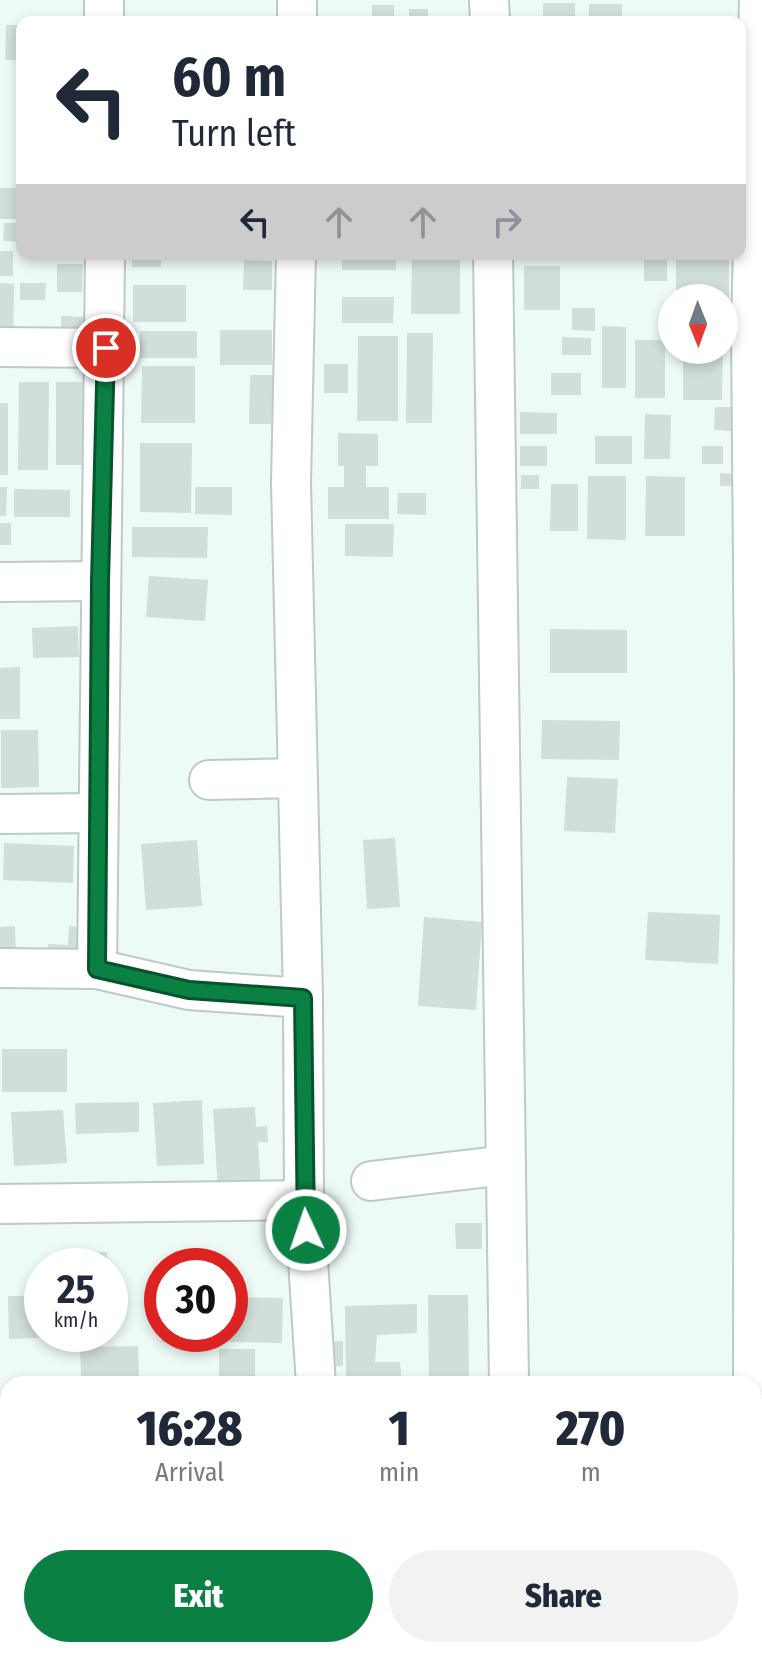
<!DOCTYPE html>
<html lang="en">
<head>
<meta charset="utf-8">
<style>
	body { margin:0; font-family:"Fira Sans Condensed",sans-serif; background:#f2f2f3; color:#1f2937; height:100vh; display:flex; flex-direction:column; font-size:30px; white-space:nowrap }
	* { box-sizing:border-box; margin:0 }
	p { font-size:26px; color:#747a83 }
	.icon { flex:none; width:44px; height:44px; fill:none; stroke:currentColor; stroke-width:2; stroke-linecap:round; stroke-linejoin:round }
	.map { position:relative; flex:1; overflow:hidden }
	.sheet { position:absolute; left:0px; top:1376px; width:762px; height:282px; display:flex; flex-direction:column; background:#fff; border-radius:24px 24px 0 0; box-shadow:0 4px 12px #0003 }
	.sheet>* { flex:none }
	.banner { position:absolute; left:16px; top:16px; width:730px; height:244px; border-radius:16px; box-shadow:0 4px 12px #0003; background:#fff; color:#1f2937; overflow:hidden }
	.needle { width:52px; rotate:179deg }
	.controls { position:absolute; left:658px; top:284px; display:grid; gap:16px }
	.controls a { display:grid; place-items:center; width:80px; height:80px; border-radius:50%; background:#fff; box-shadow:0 4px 12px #0003; font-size:40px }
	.speed { position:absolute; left:24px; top:1248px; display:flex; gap:16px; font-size:40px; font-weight:700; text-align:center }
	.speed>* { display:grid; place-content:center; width:104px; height:104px; border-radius:50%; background:#fff; box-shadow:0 4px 12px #0003; line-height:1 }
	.speed small { font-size:20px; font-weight:400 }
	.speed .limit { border:12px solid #d22; background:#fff; color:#111 }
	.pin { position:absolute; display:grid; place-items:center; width:68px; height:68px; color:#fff; margin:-34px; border:4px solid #fff; border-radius:50%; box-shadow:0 2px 8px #0007 }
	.me { position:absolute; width:88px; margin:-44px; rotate:357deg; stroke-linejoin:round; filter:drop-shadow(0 0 6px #0008) }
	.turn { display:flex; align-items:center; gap:28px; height:168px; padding:0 24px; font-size:36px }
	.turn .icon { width:104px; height:104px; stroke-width:2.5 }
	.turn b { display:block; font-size:56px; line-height:68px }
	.lanes { display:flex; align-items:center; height:76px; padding:0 24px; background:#0003; justify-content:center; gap:40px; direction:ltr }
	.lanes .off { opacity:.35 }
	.eta { display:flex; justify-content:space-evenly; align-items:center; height:136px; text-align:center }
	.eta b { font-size:48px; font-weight:800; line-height:56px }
	.action { display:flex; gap:16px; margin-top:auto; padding:16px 24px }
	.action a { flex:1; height:92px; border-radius:48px; background:#0b8043; color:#fff; font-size:32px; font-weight:800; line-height:92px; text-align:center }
	.action a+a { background:#f2f2f3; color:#1f2937 }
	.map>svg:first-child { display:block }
	.building { fill:#d1ded9 }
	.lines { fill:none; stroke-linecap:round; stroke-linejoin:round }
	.minor-casing { stroke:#bdcac6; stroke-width:42 }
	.minor { stroke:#fff; stroke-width:38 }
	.route-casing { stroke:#07532c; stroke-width:20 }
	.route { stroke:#0b8043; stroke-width:14 }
</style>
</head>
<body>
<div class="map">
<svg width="762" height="1657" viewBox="0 0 762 1657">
	<rect width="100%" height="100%" fill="#edfaf6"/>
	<g class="building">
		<rect x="543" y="3" width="32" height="19"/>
		<path d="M589,4H622V21L589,20Z"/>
		<rect x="372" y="5" width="22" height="16"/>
		<rect x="409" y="9" width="19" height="13"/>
		<path d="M6,25H22V60H5Z"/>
		<path d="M0,188H21L20,219H0Z"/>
		<path d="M4,223H22V242L3,241Z"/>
		<rect x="0" y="251" width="13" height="25"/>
		<rect x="132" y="254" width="29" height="13"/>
		<rect x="342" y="254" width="54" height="16"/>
		<path d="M412,254H460V314H411Z"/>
		<rect x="644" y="254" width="23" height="27"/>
		<path d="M676,254H729V306H724V298H676Z"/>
		<path d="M244,260L272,261V290H243Z"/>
		<path d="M57,264H83L82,292H57Z"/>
		<rect x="524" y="266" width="36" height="44"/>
		<path d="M0,283L14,284L13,342L0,341Z"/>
		<path d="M20,283H46L45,300H20Z"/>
		<rect x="133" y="285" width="53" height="37"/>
		<path d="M342,297H394L393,323H342Z"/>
		<path d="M572,308H595V331L572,330Z"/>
		<path d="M61,316L85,317V342H61Z"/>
		<path d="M602,326L626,327V388H602Z"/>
		<rect x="220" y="330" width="52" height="35"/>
		<rect x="140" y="331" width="57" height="27"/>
		<path d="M407,333H433L432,423H406Z"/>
		<path d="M358,336H398V421H357Z"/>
		<path d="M562,337L591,338V355H562Z"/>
		<rect x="635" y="340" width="30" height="58"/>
		<path d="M683,350H723L722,400H683Z"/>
		<rect x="324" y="364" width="24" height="29"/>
		<path d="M142,366H195V423H141Z"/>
		<rect x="551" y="373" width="30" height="22"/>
		<path d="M250,375H277V424H249Z"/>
		<path d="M19,382H49L48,470H18Z"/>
		<rect x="56" y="382" width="35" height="83"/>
		<rect x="0" y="403" width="8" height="72"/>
		<path d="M715,407H732V431L714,430Z"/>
		<path d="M520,412L557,413V434H520Z"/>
		<path d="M645,414L671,415L670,459H644Z"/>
		<path d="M338,433L378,434V466H366V487H389V519H328V487H344V466H338Z"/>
		<rect x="595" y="436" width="37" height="28"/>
		<path d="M140,443H192L191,513L140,512Z"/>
		<rect x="520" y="446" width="27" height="20"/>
		<rect x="702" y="446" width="21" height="18"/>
		<path d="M720,473L736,474V486H720Z"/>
		<rect x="521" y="475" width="18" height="14"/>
		<path d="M588,476H626V540L587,539Z"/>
		<path d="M646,476L685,477V536H645Z"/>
		<path d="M551,484H578V531H550Z"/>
		<path d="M0,487H7L6,516H0Z"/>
		<path d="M195,487H232V515L195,514Z"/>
		<path d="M14,489L70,490V517H14Z"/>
		<path d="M398,493H426V515L397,514Z"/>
		<rect x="0" y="523" width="11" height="22"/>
		<path d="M345,524H394L393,557L345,556Z"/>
		<path d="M132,527H208L207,558L132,557Z"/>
		<path d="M149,576L208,580L205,621L146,617Z"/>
		<path d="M78,626L79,657L33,658L32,628Z"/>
		<path d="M550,629L627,630V673H550Z"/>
		<path d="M20,667V719H0V668Z"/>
		<path d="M542,720L620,721L619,760L541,759Z"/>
		<path d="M1,730H38L39,787L1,788Z"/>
		<path d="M567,777L618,779L615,833L564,831Z"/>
		<path d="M395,838L400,907L367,909L363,840Z"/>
		<path d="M197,840L202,906L146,910L141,844Z"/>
		<path d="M4,843L74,846L73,883L3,880Z"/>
		<path d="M648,912L720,915L718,964L645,960Z"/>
		<path d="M424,917L482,922L476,1010L418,1006Z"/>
		<path d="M15,926L16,960L0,961V927Z"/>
		<path d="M69,926L81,927L80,953L48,961V944L68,945Z"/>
		<rect x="2" y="1049" width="65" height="43"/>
		<path d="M202,1100L204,1164L157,1166L153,1103Z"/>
		<path d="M139,1102V1132L76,1134L75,1103Z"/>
		<path d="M255,1107L256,1127L267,1126L268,1142H258L261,1189L218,1192L213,1109Z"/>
		<path d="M63,1110L67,1163L14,1166L11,1112Z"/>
		<path d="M455,1223H482V1249H456Z"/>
		<path d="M107,1252L108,1266H75L74,1254Z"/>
		<path d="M428,1295H468L469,1384H429Z"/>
		<path d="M8,1296H42V1334H71V1337L9,1339Z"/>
		<path d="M230,1297L283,1298L282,1343L229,1342Z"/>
		<path d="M417,1304V1333L377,1335L375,1362H400L402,1384H346L345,1306Z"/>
		<path d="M161,1334H215V1345L161,1342Z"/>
		<path d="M343,1341V1366L326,1367L324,1342Z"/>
		<path d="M138,1346L139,1378L81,1380L80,1347Z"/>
		<rect x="219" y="1349" width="36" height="35"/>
		<path d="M0,1514H8V1530L0,1529Z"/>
		<rect x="0" y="1547" width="8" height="34"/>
		<rect x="18" y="1650" width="42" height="7"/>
		<rect x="158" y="1650" width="34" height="7"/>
		<rect x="201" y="1650" width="80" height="7"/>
		<rect x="560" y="1650" width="68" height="7"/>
		<rect x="642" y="1650" width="34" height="7"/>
	</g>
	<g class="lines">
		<g class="minor-casing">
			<g id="minor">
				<path d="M104,0V22"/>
				<path d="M489,0L490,22"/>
				<path d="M297,22V0"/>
				<path d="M296,254L291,482L303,998L304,1200L316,1384"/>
				<path d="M493,254L509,1384"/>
				<path d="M0,347L106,348"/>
				<path d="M0,582L100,581"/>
				<path d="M209,780L297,778"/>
				<path d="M0,814L98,813"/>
				<path d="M0,968L97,969L189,990L303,998"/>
				<path d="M97,969L105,254"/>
				<path d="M371,1181L506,1165"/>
				<path d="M0,1204L304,1200"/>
				<path d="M753,1384L754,689L751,327L759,0"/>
				<path d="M0,1471H8"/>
				<path d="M323,1650V1657"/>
				<path d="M513,1650V1657"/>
				<path d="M753,1657V1650"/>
			</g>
		</g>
		<use href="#minor" class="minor"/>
	</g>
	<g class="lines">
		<g class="route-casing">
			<path id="route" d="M106,348L100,581L97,969L189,990L303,998L306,1230"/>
		</g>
		<use href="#route" class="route"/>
	</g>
</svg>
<div class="controls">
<a><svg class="needle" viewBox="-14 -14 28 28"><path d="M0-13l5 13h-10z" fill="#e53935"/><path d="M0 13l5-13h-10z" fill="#747a83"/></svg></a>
</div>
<div class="speed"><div>25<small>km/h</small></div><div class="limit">30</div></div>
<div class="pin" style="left:106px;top:348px;background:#d93025"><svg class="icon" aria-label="arrive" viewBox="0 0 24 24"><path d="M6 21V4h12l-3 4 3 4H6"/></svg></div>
<svg class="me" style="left:306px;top:1230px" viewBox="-20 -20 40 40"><circle r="17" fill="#0b8043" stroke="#fff" stroke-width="3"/><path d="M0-11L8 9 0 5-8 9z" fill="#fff"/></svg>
<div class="banner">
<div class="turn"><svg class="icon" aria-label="left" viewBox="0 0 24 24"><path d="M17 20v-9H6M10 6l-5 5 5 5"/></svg><div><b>60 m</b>Turn left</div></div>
<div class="lanes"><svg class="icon" aria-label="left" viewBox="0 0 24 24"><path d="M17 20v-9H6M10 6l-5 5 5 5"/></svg><svg class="icon off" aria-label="ahead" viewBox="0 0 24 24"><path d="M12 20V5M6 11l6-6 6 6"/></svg><svg class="icon off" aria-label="ahead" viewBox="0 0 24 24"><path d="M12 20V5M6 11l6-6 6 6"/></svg><svg class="icon off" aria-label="right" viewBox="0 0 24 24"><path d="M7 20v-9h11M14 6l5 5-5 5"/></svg></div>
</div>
<section class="sheet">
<div class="eta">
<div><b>16:28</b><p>Arrival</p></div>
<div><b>1</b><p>min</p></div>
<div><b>270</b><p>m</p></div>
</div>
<div class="action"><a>Exit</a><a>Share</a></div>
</section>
</div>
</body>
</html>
